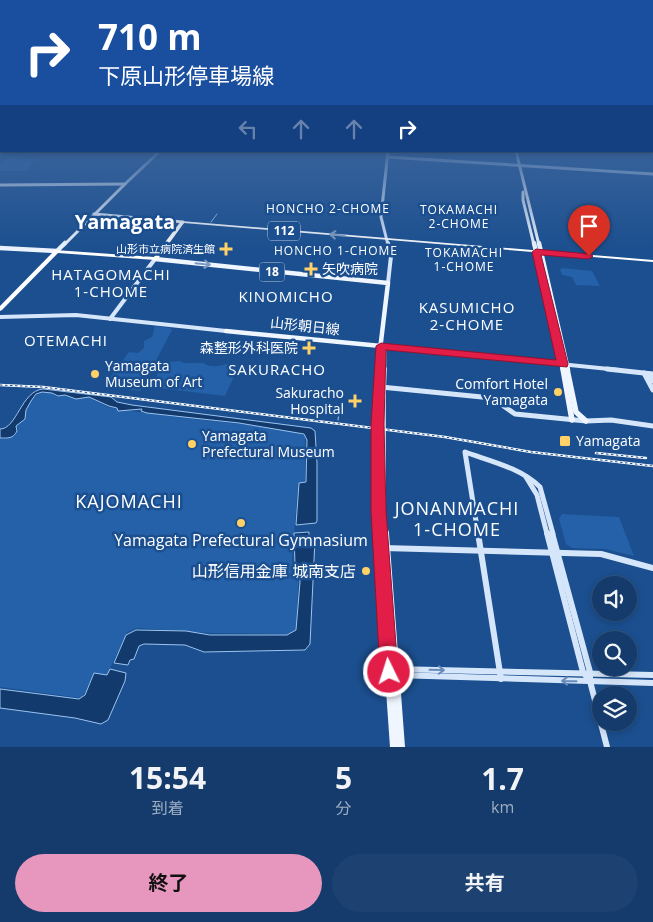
<!DOCTYPE html>
<html lang="ja">
<head>
<meta charset="utf-8">
<style>
	body { margin:0; font-family:"Open Sans","Noto Sans JP",sans-serif; background:#1d4271; color:#f1f3f6; height:100vh; display:flex; flex-direction:column; font-size:19px; white-space:nowrap }
	* { box-sizing:border-box; margin:0 }
	p { font-size:16px; color:#9dadc1 }
	.icon { flex:none; width:28px; height:28px; fill:none; stroke:currentColor; stroke-width:2; stroke-linecap:round; stroke-linejoin:round }
	.map { position:relative; height:747px; overflow:hidden }
	.drawer { display:flex; flex-direction:column; background:#143b6b; flex:1 }
	.drawer>* { flex:none }
	.guide { position:absolute; left:0px; top:0px; width:654px; height:152px; box-shadow:0 2px 8px #0003,0 0 0 1px #33557e; background:#1a4fa0; color:#fff; overflow:hidden }
	.controls { position:absolute; left:592px; top:576px; display:grid; gap:10px }
	.controls a { display:grid; place-items:center; width:45px; height:45px; border-radius:50%; background:#143b6b; box-shadow:0 2px 8px #0003,0 0 0 1px #33557e; font-size:25px }
	.pin { position:absolute; display:grid; place-items:center; width:42px; height:42px; color:#fff; margin:-51px -21px; border-radius:50% 50% 50% 0; rotate:-45deg; box-shadow:0 0 5px #0007 }
	.pin .icon { rotate:45deg }
	.me { position:absolute; width:55px; margin:-28px; rotate:356deg; stroke-linejoin:round; filter:drop-shadow(0 0 4px #0008) }
	.turn { display:flex; align-items:center; gap:18px; height:105px; padding:0 15px; font-size:22px }
	.turn .icon { width:65px; height:65px; stroke-width:2.5 }
	.turn b { display:block; font-size:35px; line-height:42px }
	.lanes { display:flex; align-items:center; height:48px; padding:0 15px; background:#0003; justify-content:center; gap:25px; direction:ltr }
	.lanes .off { opacity:.35 }
	.eta { display:flex; justify-content:space-evenly; align-items:center; height:85px; text-align:center }
	.eta b { font-size:30px; font-weight:700; line-height:35px }
	.primary-button { display:flex; gap:10px; margin-top:auto; padding:10px 15px }
	.primary-button a { flex:1; height:58px; border-radius:30px; background:#e797bd; color:#111; font-size:20px; font-weight:700; line-height:58px; text-align:center }
	.primary-button a+a { background:#1d4271; color:#f1f3f6 }
	.map>svg:first-child { display:block }
	.green { fill:#2461a8 }
	.water { fill:#123a6d; stroke:#9cc4f0 }
	.lines { fill:none; stroke-linecap:round; stroke-linejoin:round }
	.stream { stroke:#9cc4f0; stroke-width:1 }
	.secondary-far3 { stroke:#d6e6fa; stroke-width:3 }
	.secondary-far2 { stroke:#d6e6fa; stroke-width:4 }
	.secondary-far1 { stroke:#d6e6fa; stroke-width:5 }
	.secondary { stroke:#d6e6fa; stroke-width:6 }
	.primary-far3 { stroke:#f0f6ff; stroke-width:3 }
	.primary-far2 { stroke:#f0f6ff; stroke-width:4.5 }
	.primary-far1 { stroke:#f0f6ff; stroke-width:5.5 }
	.primary { stroke:#f0f6ff; stroke-width:8 }
	.highway { fill:#fff; fill-rule:evenodd }
	.rail-casing { stroke:#fff; stroke-width:2.5 }
	.rail { stroke:#1b4f8f; stroke-width:1; stroke-dasharray:2.5; stroke-linecap:butt }
	.primary-bridge { stroke:#f0f6ff; stroke-width:5.5 }
	.oneway { stroke:#829ec1 }
	.oneway2 { stroke:#7b9ac1 }
	.oneway3 { stroke:#668bba }
	.route { fill:#e11d48; stroke:#92132f }
	.poi-dot { fill:#ffd166; stroke:#1b4f8f; stroke-width:2 }
	.labels { text-anchor:middle; stroke-width:5; stroke-linejoin:round; paint-order:stroke }
	.far-poi-label { font-size:11px; fill:#fff; stroke:#1b4f8f; text-anchor:end }
	.far-neighbourhood-label { font-size:12px; letter-spacing:1px; fill:#fff; stroke:#1b4f8f }
	.shield { fill:#1b4f8f; stroke:#bbcadd; stroke-width:1 }
	.shield-label { font-size:12px; font-weight:bold; fill:#fff }
	.poi-label { font-size:14px; fill:#fff; stroke:#1b4f8f; text-anchor:start }
	.street-label { font-size:14px; fill:#fff; stroke:#1b4f8f }
	.neighbourhood-label { font-size:15px; letter-spacing:1px; fill:#fff; stroke:#1b4f8f }
	.near-poi-label { font-size:16px; fill:#fff; stroke:#1b4f8f }
	.near-neighbourhood-label { font-size:18px; letter-spacing:1px; fill:#fff; stroke:#1b4f8f }
	.far-town-label { font-size:20px; font-weight:bold; fill:#fff; stroke:#1b4f8f }
</style>
</head>
<body>
<div class="map">
<svg width="653" height="747" viewBox="0 0 653 747">
	<rect width="100%" height="100%" fill="#1b4f8f"/>
	<g class="green">
		<path d="M9,156H23L22,159L36,158L26,171H0V166Z"/>
		<path d="M356,260L370,261L369,263L373,264L370,274H366L365,276L351,275Z"/>
		<path d="M562,268L592,271L600,286L576,285L572,277L562,275L560,270Z"/>
		<path d="M155,326L170,328L172,330L140,391L104,386L129,352L138,353L144,348V341L152,337Z"/>
		<path d="M179,361C188,365 194,362 203,363C206,364 208,366 211,366C221,368 229,359 238,368L225,396L151,387L163,363Z"/>
		<path d="M42,392L52,393L57,397L64,395L76,399L88,397L108,407L117,409C154,414 191,419 229,423C251,425 285,426 305,436V481L298,484L292,561L294,567L299,571L296,630L289,634L210,633L138,628L127,632L107,675L94,673L86,691L81,698L0,687V439C9,438 13,439 18,430L17,426L25,419C26,416 25,414 26,411C27,405 36,394 42,392Z"/>
		<path d="M562,514L619,517L634,556L605,549L572,548L566,544L559,519Z"/>
	</g>
	<g class="water">
		<path d="M43,389L111,397L117,402L132,405L311,428L315,431L317,463V521L316,523L296,525L299,483L306,482L307,440L304,434L239,423L147,413L141,411L142,409L118,411L117,408L109,406L89,397L76,399L65,395L58,396L52,393L42,392L36,394L31,401L26,410L25,419L16,426L17,431C13,439 8,438 0,438V429C17,429 21,391 43,389Z"/>
		<path d="M309,532V536L315,539L310,644L305,650L204,652L185,645L144,644L139,646L134,659L130,660L128,665L114,663L126,635L136,630L186,631L210,635H287L296,630L301,570L295,566L294,533Z"/>
		<path d="M110,669L126,673L125,681L108,720L101,724L75,718L0,708V689L79,699L85,695L94,673L107,675Z"/>
	</g>
	<g class="lines">
		<g class="stream">
			<path d="M211,222L217,214"/>
			<path d="M338,420L339,413"/>
		</g>
		<g class="secondary-far3">
			<path d="M388,151L381,217L388,245"/>
			<path d="M387,157L653,174"/>
			<path d="M125,184L160,151"/>
		</g>
		<g class="secondary-far2">
			<path d="M388,243L391,256L388,283"/>
			<path d="M0,317L76,315L226,331"/>
			<path d="M110,319L155,259"/>
			<path d="M381,346L619,370"/>
		</g>
		<g class="secondary-far1">
			<path d="M607,369L653,374"/>
			<path d="M644,373L653,390"/>
			<path d="M649,374L653,381"/>
			<path d="M381,387L492,398L515,414L586,421L611,420L653,426"/>
			<path d="M526,477L537,495L547,534"/>
			<path d="M478,534L465,452C490,461 521,468 540,487L553,534"/>
		</g>
		<g class="secondary">
			<path d="M478,533L501,679"/>
			<path d="M547,533L583,672L589,680"/>
			<path d="M552,533L590,672V681L607,747"/>
			<path d="M384,548L601,554L653,568"/>
			<path d="M394,669L653,675"/>
			<path d="M395,675L653,683"/>
		</g>
		<g class="primary-far3">
			<path d="M516,151L539,245"/>
			<path d="M0,185L125,184"/>
			<path d="M523,192V200L534,245"/>
			<path d="M94,214L183,222"/>
			<path d="M64,245L125,184"/>
		</g>
		<g class="primary-far2">
			<path d="M534,243L555,329L563,370"/>
			<path d="M539,243L568,370"/>
			<path d="M0,248L57,251L65,243"/>
			<path d="M155,259L388,283L380,350V370"/>
			<path d="M226,331L381,346"/>
			<path d="M381,346L384,350V370"/>
		</g>
		<g class="primary-far1">
			<path d="M563,369L572,420"/>
			<path d="M567,369L576,412L586,421"/>
			<path d="M379,395L380,369"/>
			<path d="M383,396L384,369"/>
			<path d="M378,512L379,534"/>
			<path d="M383,513L385,534"/>
		</g>
		<g class="primary">
			<path d="M379,533L394,747"/>
			<path d="M385,533L401,747"/>
		</g>
		<path class="highway" d="M181,221L653,260V262L184,223L157,260H155L58,253L2,310L0,311V306L55,250L154,257Z"/>
		<g class="rail-casing">
			<g id="rail">
				<path d="M0,385L43,387L445,437L531,452L653,466"/>
				<path d="M596,453L646,458"/>
			</g>
		</g>
		<use href="#rail" class="rail"/>
		<g class="primary-bridge">
			<path d="M383,396V513"/>
			<path d="M378,512L379,395"/>
		</g>
	</g>
	<defs><path id="oneway-shaft" d="M-6 0H5M1.5-3L5.5 0L1.5 3" fill="none" stroke-width="1.6" stroke-linecap="round" stroke-linejoin="round" transform="scale(1.25)"/></defs>
	<use class="oneway" href="#oneway-shaft" transform="translate(337 235) rotate(-175)"/>
	<use class="oneway2" href="#oneway-shaft" transform="translate(203 264) rotate(6)"/>
	<g class="oneway3">
		<use href="#oneway-shaft" transform="translate(437 670) rotate(1)"/>
		<use href="#oneway-shaft" transform="translate(569 681) rotate(-179)"/>
	</g>
	<linearGradient id="sky" x2="0" y2="1"><stop stop-color="#0f2b4f"/><stop offset="0.58" stop-color="#39639b"/><stop offset="1" stop-color="#39639b" stop-opacity="0"/></linearGradient>
	<rect width="653" height="252" fill="url(#sky)"/>
	<path class="route" d="M536,249L589,254L593,256L589,259L541,255L568,364L567,367L386,350L384,424L386,512L398,672L395,678L389,681L383,678L380,672L371,512V424L376,346L381,343L556,360L532,252Z"/>
	<g class="poi-dot">
		<path d="M223.5 241.5h5v5h5v5h-5v5h-5v-5h-5v-5h5z"/>
		<path d="M308.5 261.5h5v5h5v5h-5v5h-5v-5h-5v-5h5z"/>
		<path d="M306.5 340.5h5v5h5v5h-5v5h-5v-5h-5v-5h5z"/>
		<circle cx="95" cy="374" r="5"/>
		<circle cx="558" cy="392" r="5"/>
		<path d="M352.5 393.5h5v5h5v5h-5v5h-5v-5h-5v-5h5z"/>
		<rect x="559" y="435" width="12" height="12" rx="2.5"/>
		<circle cx="192" cy="444" r="5"/>
		<circle cx="241" cy="523" r="5"/>
		<circle cx="366" cy="571" r="5"/>
	</g>
	<g class="labels">
		<g class="far-poi-label">
			<text x="215" y="253">山形市立病院済生館</text>
		</g>
		<g class="far-neighbourhood-label">
			<text x="328" y="213">HONCHO 2-CHOME</text>
			<text x="459" y="214">TOKAMACHI<tspan x="459" dy="14">2-CHOME</tspan></text>
			<text x="336" y="255">HONCHO 1-CHOME</text>
			<text x="464" y="257">TOKAMACHI<tspan x="464" dy="14">1-CHOME</tspan></text>
		</g>
		<g class="shield">
			<rect x="268" y="221.5" width="32" height="19" rx="4"/>
			<rect x="259.5" y="262.5" width="25" height="19" rx="4"/>
		</g>
		<g class="shield-label">
			<text x="284" y="235">112</text>
			<text x="272" y="276">18</text>
		</g>
		<g class="poi-label">
			<text x="322" y="274">矢吹病院</text>
			<text x="298" y="353" text-anchor="end">森整形外科医院</text>
			<text x="105" y="371">Yamagata<tspan x="105" dy="16">Museum of Art</tspan></text>
			<text x="548" y="389" text-anchor="end">Comfort Hotel<tspan x="548" dy="16">Yamagata</tspan></text>
			<text x="344" y="398" text-anchor="end">Sakuracho<tspan x="344" dy="16">Hospital</tspan></text>
			<text x="202" y="441">Yamagata<tspan x="202" dy="16">Prefectural Museum</tspan></text>
			<text x="576" y="446">Yamagata</text>
		</g>
		<g class="street-label">
			<text transform="translate(305 326) rotate(6)" y="5">山形朝日線</text>
		</g>
		<g class="neighbourhood-label">
			<text x="111" y="280">HATAGOMACHI<tspan x="111" dy="17">1-CHOME</tspan></text>
			<text x="286" y="302">KINOMICHO</text>
			<text x="467" y="313">KASUMICHO<tspan x="467" dy="17">2-CHOME</tspan></text>
			<text x="66" y="346">OTEMACHI</text>
			<text x="277" y="375">SAKURACHO</text>
		</g>
		<g class="near-poi-label">
			<text x="241" y="546">Yamagata Prefectural Gymnasium</text>
			<text x="356" y="577" text-anchor="end">山形信用金庫 城南支店</text>
		</g>
		<g class="near-neighbourhood-label">
			<text x="129" y="508">KAJOMACHI</text>
			<text x="457" y="515">JONANMACHI<tspan x="457" dy="21">1-CHOME</tspan></text>
		</g>
		<g class="far-town-label">
			<text x="125" y="229">Yamagata</text>
		</g>
	</g>
</svg>
<div class="controls">
<a><svg class="icon" aria-label="sound" viewBox="0 0 24 24"><path d="M4 9h4l5-4v14l-5-4H4zM17 9q2 3 0 6"/></svg></a>
<a><svg class="icon" aria-label="search" viewBox="0 0 24 24"><circle cx="10" cy="10" r="6"/><path d="M15 15l6 6"/></svg></a>
<a><svg class="icon" aria-label="layers" viewBox="0 0 24 24"><path d="M12 4l9 5-9 5-9-5zM3 14l9 5 9-5"/></svg></a>
</div>
<div class="pin" style="left:589px;top:256px;background:#d93025"><svg class="icon" aria-label="arrive" viewBox="0 0 24 24"><path d="M6 21V4h12l-3 4 3 4H6"/></svg></div>
<svg class="me" style="left:389px;top:672px" viewBox="-20 -20 40 40"><circle r="17" fill="#e11d48" stroke="#fff" stroke-width="3"/><path d="M0-11L8 9 0 5-8 9z" fill="#fff"/></svg>
<div class="guide">
<div class="turn"><svg class="icon" aria-label="right" viewBox="0 0 24 24"><path d="M7 20v-9h11M14 6l5 5-5 5"/></svg><div><b>710 m</b>下原山形停車場線</div></div>
<div class="lanes"><svg class="icon off" aria-label="left" viewBox="0 0 24 24"><path d="M17 20v-9H6M10 6l-5 5 5 5"/></svg><svg class="icon off" aria-label="ahead" viewBox="0 0 24 24"><path d="M12 20V5M6 11l6-6 6 6"/></svg><svg class="icon off" aria-label="ahead" viewBox="0 0 24 24"><path d="M12 20V5M6 11l6-6 6 6"/></svg><svg class="icon" aria-label="right" viewBox="0 0 24 24"><path d="M7 20v-9h11M14 6l5 5-5 5"/></svg></div>
</div>
</div>
<section class="drawer">
<div class="eta">
<div><b>15:54</b><p>到着</p></div>
<div><b>5</b><p>分</p></div>
<div><b>1.7</b><p>km</p></div>
</div>
<div class="primary-button"><a>終了</a><a>共有</a></div>
</section>
</body>
</html>
